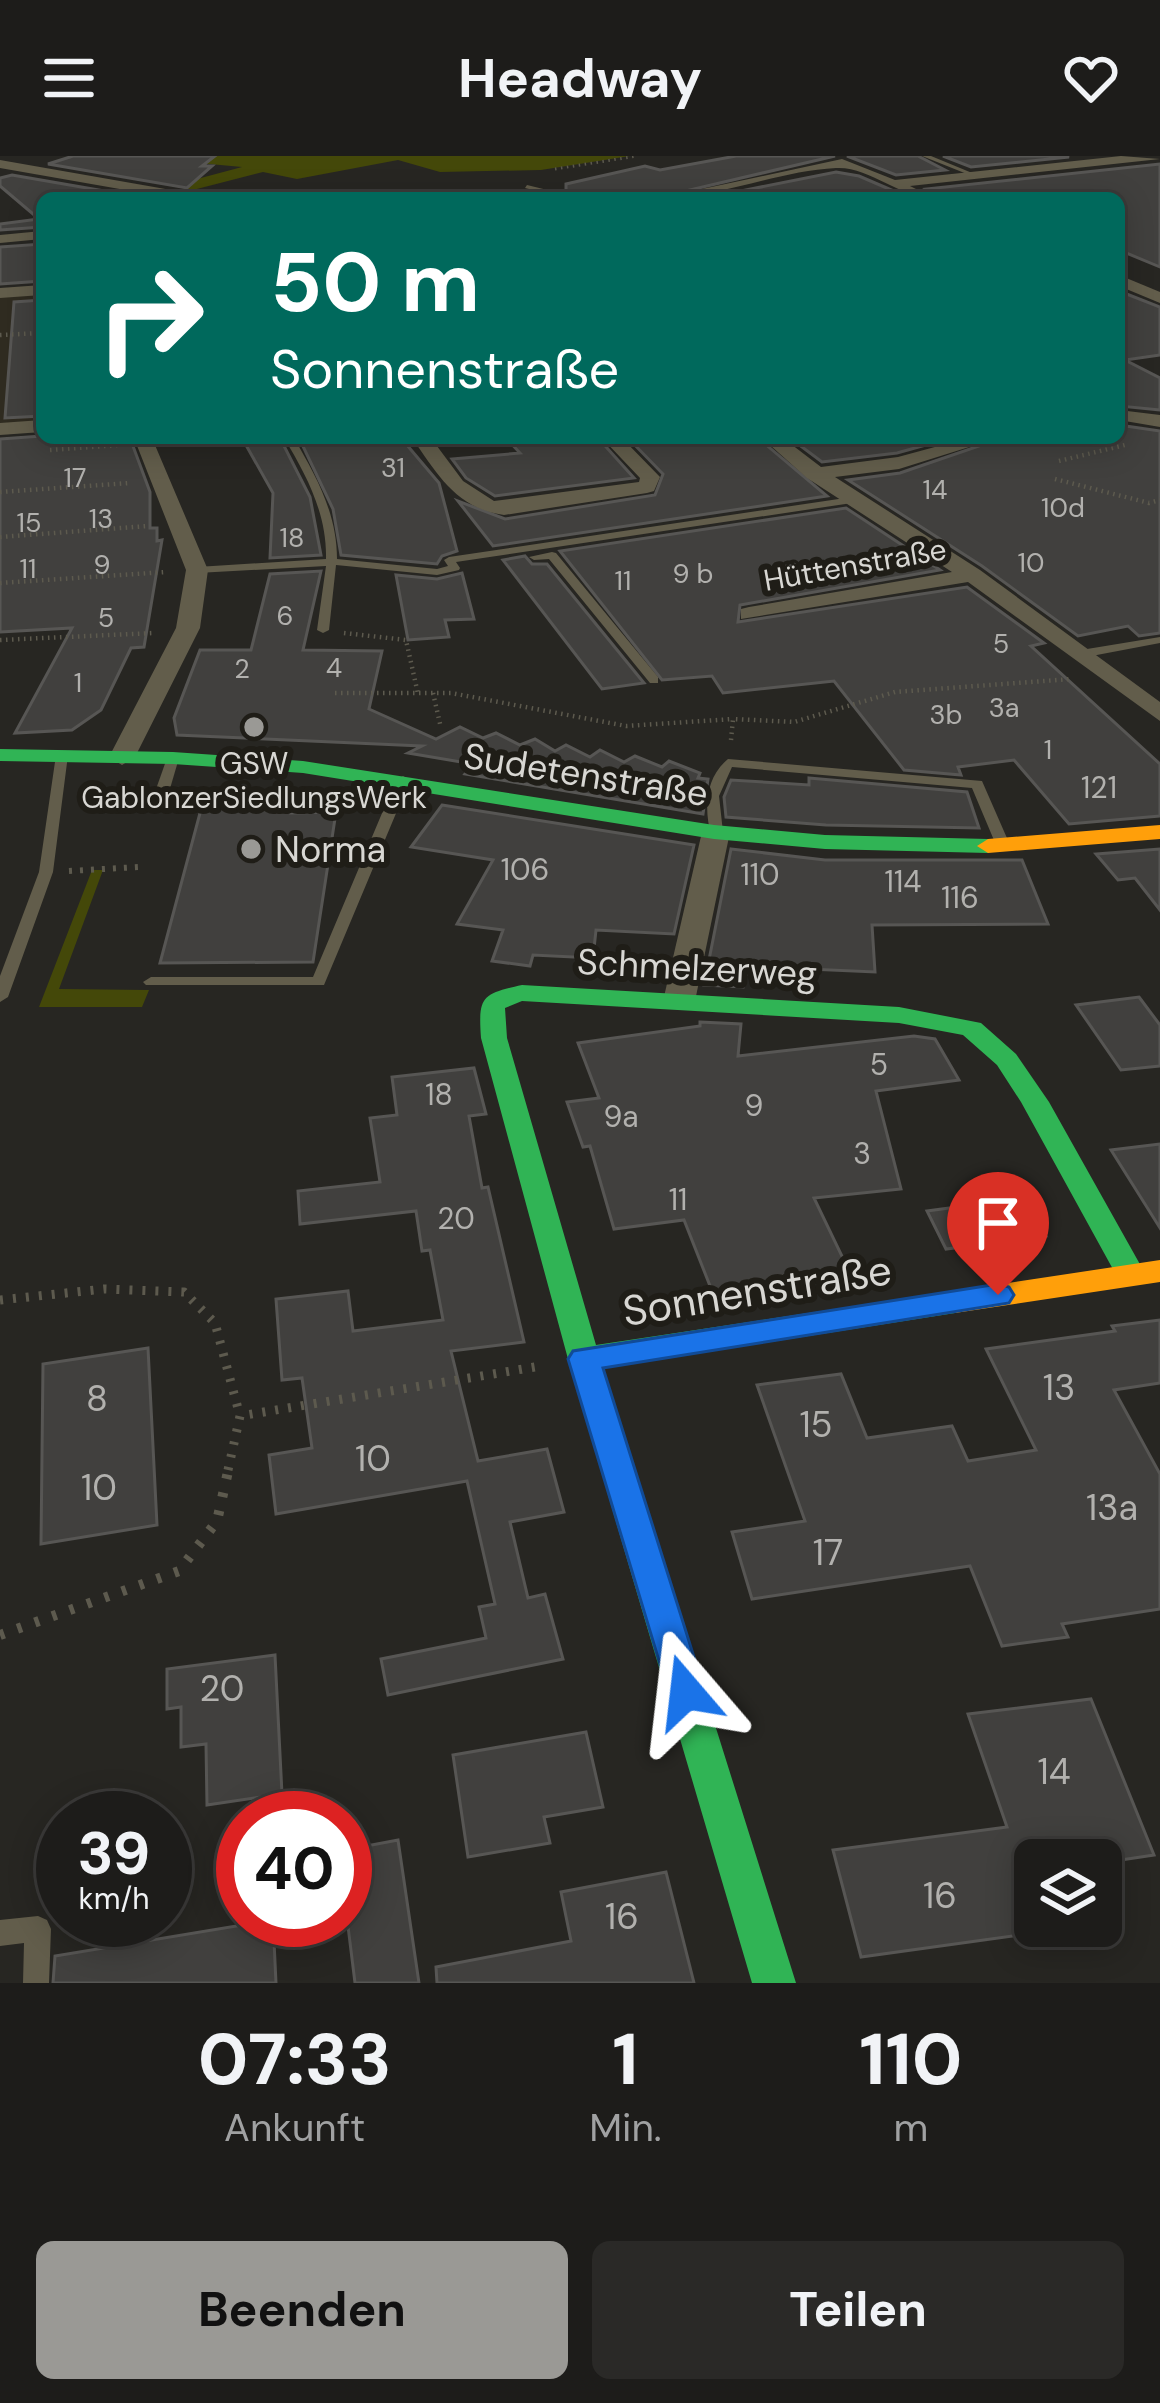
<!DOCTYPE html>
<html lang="de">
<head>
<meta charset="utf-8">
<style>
	body { margin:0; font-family:"DM Sans",sans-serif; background:#2a2927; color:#f1f3f6; height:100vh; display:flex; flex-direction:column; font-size:45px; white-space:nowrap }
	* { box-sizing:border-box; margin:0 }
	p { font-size:39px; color:#a0a1a2 }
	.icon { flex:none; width:66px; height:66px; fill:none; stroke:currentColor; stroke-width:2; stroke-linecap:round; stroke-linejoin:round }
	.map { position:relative; height:1827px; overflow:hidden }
	.sheet { display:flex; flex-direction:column; background:#1d1c1a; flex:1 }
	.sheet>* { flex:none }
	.banner { position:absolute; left:36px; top:36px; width:1089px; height:252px; border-radius:18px; box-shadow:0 6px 30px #0003,0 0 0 3px #3b3a39; background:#00695c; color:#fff; overflow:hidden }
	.tools { position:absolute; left:1014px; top:1683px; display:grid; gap:24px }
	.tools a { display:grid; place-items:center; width:108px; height:108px; border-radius:18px; background:#1d1c1a; box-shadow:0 6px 30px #0003,0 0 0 3px #3b3a39; font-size:60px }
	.speed { position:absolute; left:36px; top:1635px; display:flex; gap:24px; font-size:60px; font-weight:700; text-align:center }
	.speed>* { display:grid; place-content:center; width:156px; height:156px; border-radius:50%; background:#1d1c1a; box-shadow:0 6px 30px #0003,0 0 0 3px #3b3a39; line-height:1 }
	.speed small { font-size:30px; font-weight:400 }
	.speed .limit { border:18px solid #d22; background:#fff; color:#111 }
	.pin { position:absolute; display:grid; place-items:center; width:102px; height:102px; color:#fff; margin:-123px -51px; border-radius:50% 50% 50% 0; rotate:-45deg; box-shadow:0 0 12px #0007 }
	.pin .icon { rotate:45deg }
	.me { position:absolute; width:132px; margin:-66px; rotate:343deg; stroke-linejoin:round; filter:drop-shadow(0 0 9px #0008) }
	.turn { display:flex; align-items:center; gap:42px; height:252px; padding:0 36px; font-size:54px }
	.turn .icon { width:156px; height:156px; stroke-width:2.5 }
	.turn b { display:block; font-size:84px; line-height:102px }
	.eta { display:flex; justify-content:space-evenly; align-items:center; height:204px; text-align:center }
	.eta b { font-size:72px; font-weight:700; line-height:84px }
	.primary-button { display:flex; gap:24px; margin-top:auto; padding:24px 36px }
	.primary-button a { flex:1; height:138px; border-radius:18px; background:#9a9995; color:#111; font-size:48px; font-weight:700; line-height:138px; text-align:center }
	.primary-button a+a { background:#2a2927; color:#f1f3f6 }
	header { display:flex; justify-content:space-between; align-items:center; height:156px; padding:0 36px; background:#1d1c1a; font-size:54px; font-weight:700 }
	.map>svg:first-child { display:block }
	.built { fill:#2f2b20 }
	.green { fill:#444809 }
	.building { fill:#41403e; stroke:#575654; stroke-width:3 }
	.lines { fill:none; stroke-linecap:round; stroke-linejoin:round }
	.path-far4 { stroke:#5d5a4e; stroke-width:3; stroke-dasharray:1.5 4.5; stroke-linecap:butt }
	.path-far3 { stroke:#5d5a4e; stroke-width:4.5; stroke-dasharray:1.5 4.5; stroke-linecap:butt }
	.path-far2 { stroke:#5d5a4e; stroke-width:6; stroke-dasharray:3 8; stroke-linecap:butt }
	.path-far1 { stroke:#5d5a4e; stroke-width:9; stroke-dasharray:3 10; stroke-linecap:butt }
	.path { stroke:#5d5a4e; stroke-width:10; stroke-dasharray:4.5 14; stroke-linecap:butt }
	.lane { fill:#625d4b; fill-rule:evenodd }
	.street { fill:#625d4b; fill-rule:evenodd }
	.fast { fill:#30b455; fill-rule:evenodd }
	.slow { fill:#ff9f0a; fill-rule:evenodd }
	.route { fill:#1a73e8; stroke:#114b97; stroke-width:3 }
	.poi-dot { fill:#9a9995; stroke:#1f1d17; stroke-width:4.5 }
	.labels { text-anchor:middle; stroke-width:12; stroke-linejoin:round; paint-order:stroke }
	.far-number-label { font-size:27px; fill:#b2b1ae }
	.far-street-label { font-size:30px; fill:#d8d7d3; stroke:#1f1d17 }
	.far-poi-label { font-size:30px; fill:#d8d7d3; stroke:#1f1d17 }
	.number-label { font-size:30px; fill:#b2b1ae }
	.street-label { font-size:36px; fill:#d8d7d3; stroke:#1f1d17 }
	.poi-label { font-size:36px; fill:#d8d7d3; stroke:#1f1d17; text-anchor:start }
	.near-number-label { font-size:36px; fill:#b2b1ae }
	.near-street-label { font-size:42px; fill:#d8d7d3; stroke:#1f1d17 }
</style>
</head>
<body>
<header><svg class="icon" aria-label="menu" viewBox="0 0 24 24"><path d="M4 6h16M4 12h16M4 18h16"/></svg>Headway<svg class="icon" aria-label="heart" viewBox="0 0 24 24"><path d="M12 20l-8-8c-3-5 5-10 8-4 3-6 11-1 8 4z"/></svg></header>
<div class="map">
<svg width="1160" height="1827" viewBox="0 0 1160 1827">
	<rect width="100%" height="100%" fill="#272622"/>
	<path class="built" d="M42,137V268L0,270V140Z"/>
	<g class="green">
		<path d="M123,0H630L541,14L440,16L398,4L297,23L263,16L193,34L171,30L242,11Z"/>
		<path d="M92,714H103L59,833L149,834L142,851H39Z"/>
	</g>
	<g class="building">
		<path d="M73,0H215L202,10H212L187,32L48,8Z"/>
		<path d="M736,0H835L656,42H581L566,34V28L645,10L660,14Z"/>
		<path d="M847,0H918L945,14L896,19Z"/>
		<path d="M943,0H1066L1069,1L971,11Z"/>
		<path d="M1160,8V111L1119,94V42H938L926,33Z"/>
		<path d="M836,16L859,20L910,42H706Z"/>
		<path d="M12,19L145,42H42V71L0,74V68L39,63L0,30V22Z"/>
		<path d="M42,88V125L0,128V91Z"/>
		<path d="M1119,135L1160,151V199L1125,204L1160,222V254L1119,250Z"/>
		<path d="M42,144V260L5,262L14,146Z"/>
		<path d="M1119,269L1160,275V477L1139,480L1128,470L1078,480L982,410L848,324L900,317L1002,282H1119Z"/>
		<path d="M42,280L130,282L150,336V372H157V385L162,384L144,491L131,492L101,554L72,574L15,577L72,472L0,476V283Z"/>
		<path d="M242,282H280L310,341L321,399L270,402L273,337Z"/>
		<path d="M299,282H401L439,327L457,395L442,400L437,408L341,399L333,353Z"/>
		<path d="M506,282H598L634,322L495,340L466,322L452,303L520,297Z"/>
		<path d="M628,282H758L827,340L493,390L458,345L505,363L655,339L663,318Z"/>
		<path d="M790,282H951L897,297L822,306Z"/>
		<path d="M846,352L940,414L740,449L738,466L967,431L1044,487L1031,490L1160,608V660L1069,668L1014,604L958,611L961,619L904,614L834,525L723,537L712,520L662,524L560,395Z"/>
		<path d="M525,400L532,408H547L644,527L602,533L503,404Z"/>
		<path d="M321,415L303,494L382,495L369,553L436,583L460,571L483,582L496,577L520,589L535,583L555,595L566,589L590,601L600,594L624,606L635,600L662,611L669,605L700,617L698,622L708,623L703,658L465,618L473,608L408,597L422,590L177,579L174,562L200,494H251L270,418Z"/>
		<path d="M462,417L474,463L445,464L449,481L408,484L396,419L437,423Z"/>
		<path d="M809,622L967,636L979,672L826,669L726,661L724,641L731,624L809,629Z"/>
		<path d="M295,641L291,657L336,656L313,806L160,807L204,642Z"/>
		<path d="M442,649L694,689L674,778L596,774L593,802L533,799L530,810L492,805L503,774L457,768L493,704L411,691Z"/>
		<path d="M731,693L825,704H1022L1048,768L872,769L875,816L763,811V819L744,818L743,831L704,829Z"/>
		<path d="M1160,693V754L1135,722L1118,724L1096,698Z"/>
		<path d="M1139,841L1160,869V910L1121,914L1076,849Z"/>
		<path d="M700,866L741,868L738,900L914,880L935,883L959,924L876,935L901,1033L814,1042L851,1119L714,1140L684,1064L614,1073L590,990L583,991L567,946L599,942L578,887L700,870Z"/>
		<path d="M474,912L486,958L469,960L482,1032L488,1031L524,1186L451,1195L478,1305L547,1293L564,1356L510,1366L528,1442L545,1438L563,1503L388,1539L381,1503L486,1482L479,1451L495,1448L467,1325L276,1358L269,1299L312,1292L302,1222L282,1224L276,1143L348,1135L353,1175L443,1164L430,1094L422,1095L416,1055L300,1068L298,1035L380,1026L370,962L397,959L392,921Z"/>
		<path d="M1160,988V1072L1111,994Z"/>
		<path d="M1024,1042L1046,1080L946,1093L927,1055Z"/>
		<path d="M1160,1164V1227L1114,1234L1160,1318V1453L1062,1468L1068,1481L1002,1490L970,1410L752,1443L732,1376L805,1365L757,1229L841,1218L867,1282L952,1270L968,1305L1036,1294L986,1193L1115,1175L1112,1170Z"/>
		<path d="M148,1192L157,1369L41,1388L43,1208Z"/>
		<path d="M275,1499L282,1638L207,1649L206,1588L181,1591V1551L167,1553V1513Z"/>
		<path d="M1091,1543L1154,1699L1101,1707L1035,1704V1777L861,1801L833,1694L1007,1671L968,1558Z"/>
		<path d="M586,1576L603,1651L544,1661L550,1687L468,1701L453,1599Z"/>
		<path d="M398,1684L419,1827H355L345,1746V1694Z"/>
		<path d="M666,1716L694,1827H437L436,1811L571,1785L561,1736Z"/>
		<path d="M273,1764L276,1827H53L55,1800Z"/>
	</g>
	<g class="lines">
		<path class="path-far4" d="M555,13L637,0"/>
		<g class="path-far3">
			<path d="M0,179L42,177"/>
			<path d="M50,294L119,289"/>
			<path d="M1059,305L1129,288"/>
			<path d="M1055,323L1149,347L1160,344"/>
			<path d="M0,336L130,327"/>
			<path d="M0,381L148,370"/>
			<path d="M0,427L166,416"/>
			<path d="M344,477L406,484L418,538"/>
			<path d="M0,484L154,477"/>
			<path d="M335,537H451L626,570L733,563"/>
			<path d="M433,537L441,572"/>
			<path d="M731,584L733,563L794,566L895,536L1071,523"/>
		</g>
		<path class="path-far2" d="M69,715L139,711"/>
		<g class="path-far1">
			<path d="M0,1144L104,1133L184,1136L215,1167L240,1260"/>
			<path d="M228,1314L240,1260L541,1210"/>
		</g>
		<path class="path" d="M0,1479L179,1415L217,1365L229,1311"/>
		<g class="lane">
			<path d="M922,0H931L977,19L972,20Z"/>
			<path d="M527,29L576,41L577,42H565L525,32Z"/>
			<path d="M169,282H197L144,291L139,288Z"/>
			<path d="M284,282H294C316,320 337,357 337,403L437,413L448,410L444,404L449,401L852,341L857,344L852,347L456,406L460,412L459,414L437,419L336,409L329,474L323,477L317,474L326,410L197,417L192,414L197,411L326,403C327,358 307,320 284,282Z"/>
			<path d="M552,396L556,397L658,521V527H650L549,403L534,404L529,401Z"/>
			<path d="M1160,481V487L1081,502L1075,498L1081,494Z"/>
			<path d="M62,595L68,599L53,716L8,841L0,846V820L39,716L56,599Z"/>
			<path d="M173,598L179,602L169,636L167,639H157L155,636L167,602Z"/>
			<path d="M728,603L982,625L1010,689L1003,693L996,689L972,632L732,611L719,640L723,676L721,679H711C704,652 705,622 728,603Z"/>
			<path d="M403,620L410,624L324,829H146L143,826L151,821H313L396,624Z"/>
			<path d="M38,1760L47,1764L51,1773L49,1827H23L24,1787L0,1790V1764Z"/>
		</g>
		<g class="street">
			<path d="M1121,0L1160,3L910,30L934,42C899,42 869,10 836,12C777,15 720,42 660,42L842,3L895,24Z"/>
			<path d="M0,4L194,38L201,42H171L0,12Z"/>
			<path d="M42,75V83L0,87V79Z"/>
			<path d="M1119,119L1160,136V147L1119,130Z"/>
			<path d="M42,129V139L0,142V132Z"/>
			<path d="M1119,254L1160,259V271L1119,264Z"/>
			<path d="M42,264V276L0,279V267Z"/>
			<path d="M134,282H152L208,414L200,472L135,601L122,609L109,601L176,472L186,414Z"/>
			<path d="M412,282H431L463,325L494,345L639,326L640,322L602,282H622L660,321L654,335L647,337L504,359C456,352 438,319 412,282Z"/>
			<path d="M762,282H783L821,311L898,301L968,282H998L899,313L835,321L980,414L1160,546V565L968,426L741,463V453L749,451L952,416L807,322Z"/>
			<path d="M716,668L730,676L695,845L679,854L663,845L702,676Z"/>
		</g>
		<g class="fast">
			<path d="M0,593L173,596L303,605L714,669L825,679L988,683L999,690L988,697L825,693L714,683L303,617L173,608L0,605Z"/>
			<path d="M522,829L899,851L981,867L1016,898L1049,946L1146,1119L1142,1126H1120L1021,946L997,909L963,879L899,867L522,845L505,852L507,882L596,1189L955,1135L966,1138L971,1146L966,1154L955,1157L603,1212L796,1827H752L568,1203L481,882C478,840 482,838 522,829Z"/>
		</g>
		<g class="slow">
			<path d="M1160,669V683L988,697L977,690L988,683Z"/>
			<path d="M1160,1104V1126L955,1157L944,1154L939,1146L944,1138L955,1135Z"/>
		</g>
	</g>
	<path class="route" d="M998,1128L1009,1131L1014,1139L1009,1147L603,1212L705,1536L699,1548L686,1553L672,1548L568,1203L573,1195Z"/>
	<g class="poi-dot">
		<circle cx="254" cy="571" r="12"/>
		<circle cx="251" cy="693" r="12"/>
	</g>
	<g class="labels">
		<g class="far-number-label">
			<text x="393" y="321">31</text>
			<text x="75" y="331">17</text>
			<text x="935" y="343">14</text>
			<text x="1063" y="361">10d</text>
			<text x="101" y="372">13</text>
			<text x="29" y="376">15</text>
			<text x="292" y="391">18</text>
			<text x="1031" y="416">10</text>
			<text x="102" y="418">9</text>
			<text x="28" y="422">11</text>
			<text x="693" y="427">9 b</text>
			<text x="623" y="434">11</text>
			<text x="285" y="469">6</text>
			<text x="106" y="471">5</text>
			<text x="1001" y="497">5</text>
			<text x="334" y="521">4</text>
			<text x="242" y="522">2</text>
			<text x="78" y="536">1</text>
			<text x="1004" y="561">3a</text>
			<text x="946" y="568">3b</text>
			<text x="1048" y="603">1</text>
		</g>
		<g class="far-street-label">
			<text transform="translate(855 409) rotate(-10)" y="10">Hüttenstraße</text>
		</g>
		<g class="far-poi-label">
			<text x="254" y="618">GSW<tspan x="254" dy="34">GablonzerSiedlungsWerk</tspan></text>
		</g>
		<g class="number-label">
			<text x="1099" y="642">121</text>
			<text x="525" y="724">106</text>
			<text x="760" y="729">110</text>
			<text x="903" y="736">114</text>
			<text x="960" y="752">116</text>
			<text x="879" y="919">5</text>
			<text x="439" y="949">18</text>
			<text x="754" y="960">9</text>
			<text x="621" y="971">9a</text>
			<text x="862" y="1008">3</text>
			<text x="678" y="1054">11</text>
			<text x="456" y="1073">20</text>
		</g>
		<g class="street-label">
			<text transform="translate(586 618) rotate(9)" y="13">Sudetenstraße</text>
			<text transform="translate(697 811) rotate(3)" y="13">Schmelzerweg</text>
		</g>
		<g class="poi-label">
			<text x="275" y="706">Norma</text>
		</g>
		<g class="near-number-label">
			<text x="1059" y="1244">13</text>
			<text x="97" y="1255">8</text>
			<text x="816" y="1281">15</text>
			<text x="373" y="1315">10</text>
			<text x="99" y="1344">10</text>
			<text x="1112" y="1364">13a</text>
			<text x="828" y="1409">17</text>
			<text x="222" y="1545">20</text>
			<text x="1054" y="1628">14</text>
			<text x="940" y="1752">16</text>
			<text x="622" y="1773">16</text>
		</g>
		<g class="near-street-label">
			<text transform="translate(757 1134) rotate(-9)" y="15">Sonnenstraße</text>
		</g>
	</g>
</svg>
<div class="tools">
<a><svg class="icon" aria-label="layers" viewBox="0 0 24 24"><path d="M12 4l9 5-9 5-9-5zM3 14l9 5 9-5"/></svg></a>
</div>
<div class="speed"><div>39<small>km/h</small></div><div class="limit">40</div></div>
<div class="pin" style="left:998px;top:1139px;background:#d93025"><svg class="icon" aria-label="arrive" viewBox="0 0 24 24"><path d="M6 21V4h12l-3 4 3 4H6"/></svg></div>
<svg class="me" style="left:686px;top:1536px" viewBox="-20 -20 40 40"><path d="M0-17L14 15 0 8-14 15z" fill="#1a73e8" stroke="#fff" stroke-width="4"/></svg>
<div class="banner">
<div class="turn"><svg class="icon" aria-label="right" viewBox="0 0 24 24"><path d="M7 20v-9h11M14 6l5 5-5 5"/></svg><div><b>50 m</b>Sonnenstraße</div></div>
</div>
</div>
<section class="sheet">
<div class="eta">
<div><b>07:33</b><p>Ankunft</p></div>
<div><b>1</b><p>Min.</p></div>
<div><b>110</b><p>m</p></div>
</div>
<div class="primary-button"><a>Beenden</a><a>Teilen</a></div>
</section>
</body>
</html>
